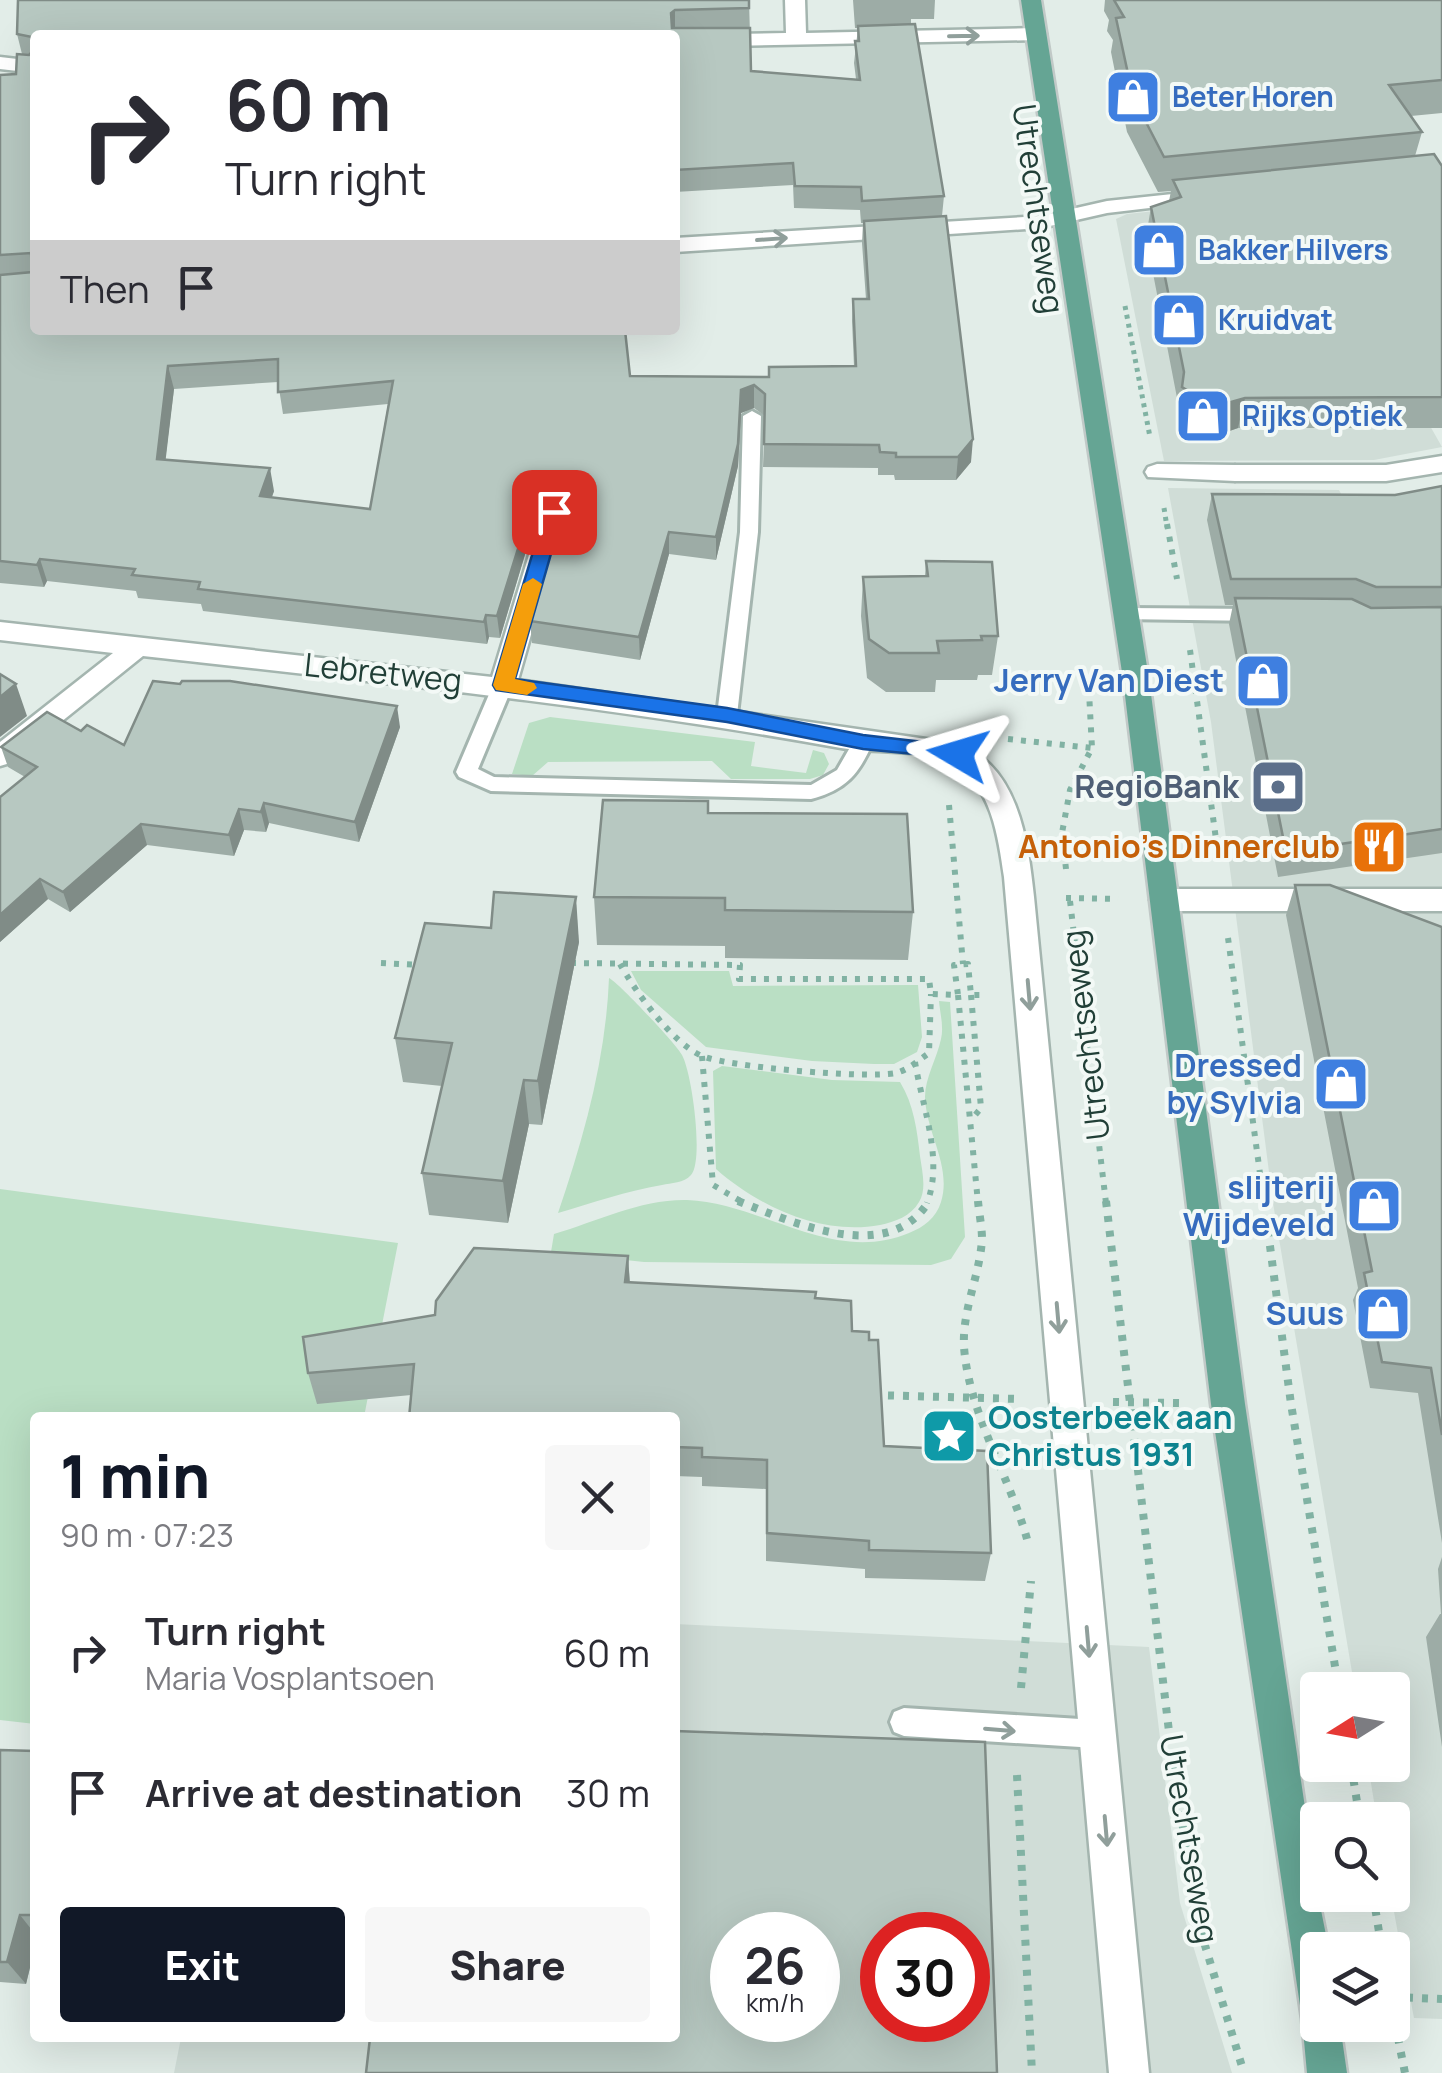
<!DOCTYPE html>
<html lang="en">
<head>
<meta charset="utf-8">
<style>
	body { margin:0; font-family:Manrope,sans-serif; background:#f7f7f7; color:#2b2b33; height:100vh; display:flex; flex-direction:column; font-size:38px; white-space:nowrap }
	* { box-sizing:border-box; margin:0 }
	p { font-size:32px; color:#7c7c81 }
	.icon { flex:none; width:55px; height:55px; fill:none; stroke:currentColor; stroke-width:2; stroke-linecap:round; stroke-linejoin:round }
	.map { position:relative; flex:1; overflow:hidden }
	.details { position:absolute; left:30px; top:1412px; width:650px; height:630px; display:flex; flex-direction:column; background:#fff; border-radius:10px; box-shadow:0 10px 40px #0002 }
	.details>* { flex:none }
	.guide { position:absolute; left:30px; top:30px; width:650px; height:305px; border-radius:10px; box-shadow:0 10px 40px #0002; background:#fff; color:#2b2b33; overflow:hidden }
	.needle { width:65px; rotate:259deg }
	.fabs { position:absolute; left:1300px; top:1672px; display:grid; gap:20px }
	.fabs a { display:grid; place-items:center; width:110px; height:110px; border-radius:10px; background:#fff; box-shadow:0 10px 40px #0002; font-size:50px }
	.speed { position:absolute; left:710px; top:1912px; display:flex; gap:20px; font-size:50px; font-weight:700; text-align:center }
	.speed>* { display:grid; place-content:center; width:130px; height:130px; border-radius:50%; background:#fff; box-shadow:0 10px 40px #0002; line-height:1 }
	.speed small { font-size:25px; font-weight:400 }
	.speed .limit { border:15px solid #d22; background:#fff; color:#111 }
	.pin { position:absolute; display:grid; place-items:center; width:85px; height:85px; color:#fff; margin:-42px; border-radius:20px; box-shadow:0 5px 15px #0006 }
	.me { position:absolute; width:110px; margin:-55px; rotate:277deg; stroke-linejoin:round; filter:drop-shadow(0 0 8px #0008) }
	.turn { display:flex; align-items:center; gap:35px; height:210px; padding:0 30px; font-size:45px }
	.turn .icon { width:130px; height:130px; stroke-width:2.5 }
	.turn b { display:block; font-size:70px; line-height:85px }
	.then { display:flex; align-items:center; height:95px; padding:0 30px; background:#0003; gap:20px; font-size:38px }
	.round { display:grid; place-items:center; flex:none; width:105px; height:105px; border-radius:10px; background:#f7f7f7 }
	.head { display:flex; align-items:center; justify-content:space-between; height:170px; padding:0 30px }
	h1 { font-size:60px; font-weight:800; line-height:75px; color:#111827 }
	.action { display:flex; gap:20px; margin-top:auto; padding:20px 30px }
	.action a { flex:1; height:115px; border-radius:10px; background:#111827; color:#fff; font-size:40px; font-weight:800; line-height:115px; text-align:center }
	.action a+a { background:#f7f7f7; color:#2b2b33 }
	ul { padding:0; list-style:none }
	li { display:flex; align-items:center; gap:30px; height:140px; padding:0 30px }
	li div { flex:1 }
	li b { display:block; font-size:38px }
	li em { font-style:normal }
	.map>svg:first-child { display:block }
	.built { fill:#d0ddd7; fill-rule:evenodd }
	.green { fill:#badfc4 }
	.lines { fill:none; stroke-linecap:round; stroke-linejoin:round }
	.service-casing { stroke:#a4b5af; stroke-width:6 }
	.pedestrian-casing { stroke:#a4b5af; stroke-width:5 }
	.minor-casing { stroke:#a4b5af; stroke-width:5 }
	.tertiary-casing { stroke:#a4b5af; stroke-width:5 }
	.primary-casing { stroke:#c1c9c7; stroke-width:5 }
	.path-far2 { stroke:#81b2a3; stroke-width:5; stroke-dasharray:4 5; stroke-linecap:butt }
	.path-far1 { stroke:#81b2a3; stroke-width:6; stroke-dasharray:5 8; stroke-linecap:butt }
	.path { stroke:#81b2a3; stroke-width:8; stroke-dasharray:6 9; stroke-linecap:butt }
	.service { fill:#fff; fill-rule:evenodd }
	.pedestrian { fill:#fff; fill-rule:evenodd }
	.minor { fill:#fff; fill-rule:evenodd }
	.tertiary { fill:#fff; fill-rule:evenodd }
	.primary { fill:#65a594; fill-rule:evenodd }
	.wall { fill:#9daca6; fill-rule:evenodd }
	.shaded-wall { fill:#808c87 }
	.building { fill:#b7c8c1; stroke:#808c87; stroke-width:2.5; fill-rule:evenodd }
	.oneway { stroke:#909f9b }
	.route { fill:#1a73e8; stroke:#114b97; stroke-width:2.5 }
	.slow { fill:#f59e0b }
	.labels { text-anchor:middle; stroke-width:8; stroke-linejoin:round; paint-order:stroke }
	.far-shop-label { font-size:28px; font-weight:bold; fill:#366cbe; stroke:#f3f9f6; text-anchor:start }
	.street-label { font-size:32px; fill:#213f37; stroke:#f3f9f6 }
	.shop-label { font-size:32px; font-weight:bold; fill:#366cbe; stroke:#f3f9f6; text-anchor:end }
	.service-label { font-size:32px; font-weight:bold; fill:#4e5e75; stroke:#f3f9f6; text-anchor:end }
	.food-label { font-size:32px; font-weight:bold; fill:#c56008; stroke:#f3f9f6; text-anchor:end }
	.culture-label { font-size:32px; font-weight:bold; fill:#0d838f; stroke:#f3f9f6; text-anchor:start }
</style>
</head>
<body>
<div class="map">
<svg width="1442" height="2073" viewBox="0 0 1442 2073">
	<rect width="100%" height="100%" fill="#e2ede8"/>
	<g class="built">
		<path d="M1363,189L1367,315L1442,447L1374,460L1164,461L1116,219L1127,214Z"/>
		<path d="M1168,488L1339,490L1382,570L1442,659V2019L1414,2018L1400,1945L1391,1895L1392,1820H1377L1368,1765H1392V1690H1355L1273,1203L1211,722Z"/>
		<path d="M675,1624L1149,1647L1180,1903L1232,2073H174L181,2038H675ZM732,1935H818V2020H732ZM882,1935H968V2020H882Z"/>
	</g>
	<g class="green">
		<path d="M550,717L755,742L751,766L806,773L813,750L824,753L829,764L823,775L810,779H731L712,761L548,762L532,776L512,774L529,723Z"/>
		<path d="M631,971H729L733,986L918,985L922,1037L917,1052L894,1064H874L812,1061L706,1047L641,990Z"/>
		<path d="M609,978C617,981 677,1045 682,1055C692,1073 704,1161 691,1175C684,1183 671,1183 662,1185C627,1191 592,1203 558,1213C584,1137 606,1058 609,978Z"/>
		<path d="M939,1001L950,1002L965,1237L951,1259L931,1265L644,1262L551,1252L554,1234C598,1221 641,1199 687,1200C763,1203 832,1265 909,1233C924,1227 936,1218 941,1202C952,1166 926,1133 925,1097C925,1078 937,1058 941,1039C944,1027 940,1013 939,1001Z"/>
		<path d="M722,1066L832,1080L900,1082C914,1105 917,1130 920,1156C922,1171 927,1189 919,1202C911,1216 895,1222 880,1225C822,1236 759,1207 716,1169L713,1071Z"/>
		<path d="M0,1189L398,1243L364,1417L35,1418V1724L0,1720Z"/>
	</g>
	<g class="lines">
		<g class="service-casing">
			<g id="service">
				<path d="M752,411L761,416L758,532L737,715L727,722L717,715L740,532L743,416Z"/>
				<path d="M1127,608L1258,609L1268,615L1258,621L1120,619V609Z"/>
				<path d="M503,678L513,685L478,769L494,777L811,785L837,770L856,737L863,735L873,742C859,774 846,790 811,799L491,791L459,777L456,772L493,685Z"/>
				<path d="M904,1708L1096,1720L1106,1724L1110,1734L1106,1744L1096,1748L904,1736L894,1732L890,1722L894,1712Z"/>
			</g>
		</g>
		<g class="pedestrian-casing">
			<path id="pedestrian" d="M1157,464L1235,465L1247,473L1235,481L1148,477L1145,472L1148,467Z"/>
		</g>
		<g class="minor-casing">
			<g id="minor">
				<path d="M785,0H805L806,33L1036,28L1046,34L1036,40L675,47V35L786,33Z"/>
				<path d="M0,57L35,61V73L0,69Z"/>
				<path d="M1210,190L1221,196L1217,200L1107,213L1041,228L675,252V238L1041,216L1107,201Z"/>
				<path d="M1442,456V472L1386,481H1235L1223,473L1235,465H1386Z"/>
				<path d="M554,504L566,512L518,680L954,743C1018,762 1028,841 1034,897L1149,2073H1109L1004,877C998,836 992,787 953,763C930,749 869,753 841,748C609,706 376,682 143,656L10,763L0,766V742L113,653L0,640V622L492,677L542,512Z"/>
			</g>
		</g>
		<g class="tertiary-casing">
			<path id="tertiary" d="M1164,889H1442V911H1164L1154,908L1150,900L1154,892Z"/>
		</g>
		<g class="primary-casing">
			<path id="primary" d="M1021,0H1041L1149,679L1245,1404L1318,1895L1329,1950H1318V2025H1340L1347,2073H1307L1302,2019L1211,1404L1123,679Z"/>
		</g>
		<g class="path-far2">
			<path d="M1125,306L1150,437"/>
			<path d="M1164,508L1167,527"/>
		</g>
		<g class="path-far1">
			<path d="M1167,524L1177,579"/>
			<path d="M1190,650L1219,861"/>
			<path d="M1008,739L1092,748"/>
			<path d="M949,805L963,964"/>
			<path d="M1066,869L1062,833L1070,790L1092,748L1089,692"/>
			<path d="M1066,898L1118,899"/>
			<path d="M1070,901L1106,1203"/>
			<path d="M1228,938L1264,1203"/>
			<path d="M381,963L420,965"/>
			<path d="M571,963L740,965L739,979H929L931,994L958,995L954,965L968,964L971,995H987"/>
			<path d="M620,964C635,991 673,1044 702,1056C729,1067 867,1079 896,1073C908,1070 919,1060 929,1053L931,994"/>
			<path d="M958,995L978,1203"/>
			<path d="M971,995L981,1108L971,1120"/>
			<path d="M702,1056L713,1185L744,1203"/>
			<path d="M915,1062C922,1106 944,1160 927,1203"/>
		</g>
		<g class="path">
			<path d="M738,1201C794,1223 889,1266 929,1201"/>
			<path d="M978,1201C979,1213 982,1227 982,1239C980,1275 962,1310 964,1347C969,1414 1009,1475 1027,1539"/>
			<path d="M1106,1201L1170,1740L1196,1916L1244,2073"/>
			<path d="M1264,1201L1291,1404L1339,1690"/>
			<path d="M873,1395L1020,1399"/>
			<path d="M1113,1402L1180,1403"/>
			<path d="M1021,1688L1031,1581"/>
			<path d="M1351,1765L1360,1820"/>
			<path d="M1017,1775L1032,2073"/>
			<path d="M1373,1895L1382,1950"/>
			<path d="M1392,1997L1442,1999"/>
			<path d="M1392,2008L1405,2073"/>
		</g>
		<use href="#service" class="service"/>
		<use href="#pedestrian" class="pedestrian"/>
		<use href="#minor" class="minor"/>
		<use href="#tertiary" class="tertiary"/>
		<use href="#primary" class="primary"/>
	</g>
	<g class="wall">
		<path d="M749,0L751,71L856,79L854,63L858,28H855L853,0H935L934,19H911V25L944,196L942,216L971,462L956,480H895L894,475H878V468L763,467L765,416L754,408L741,413L738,466L716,560L669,554L640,660L532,643L530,621L563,507L556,501L538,511L500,638L489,637L487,644L203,611L201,604L138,598L136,591L47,581L44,587L0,583V75L16,74L22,54L17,34ZM35,35H675V192L793,185L794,208L860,210L861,223H863L862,243L866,299H853L852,321L854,366L769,377L630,376ZM278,382L283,414L388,404L370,509L272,497L274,491L165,460L174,389Z"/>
		<path d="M1105,0H1442V113L1411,116L1422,132L1415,156L1442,166V428H1238L1218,435L1200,432L1176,418L1178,403L1146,237L1151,207L1169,201L1171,191L1158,192L1127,132L1111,52L1113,40L1107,31L1109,20L1104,11Z"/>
		<path d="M1442,486V853L1278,877L1229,624L1233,605H1225L1207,520L1212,494L1395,495Z"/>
		<path d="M926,561L998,636L992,675H978L977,680H936L935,692H886L867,678L861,616L863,577L925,576Z"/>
		<path d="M400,727L359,842L269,823L266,832L244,830L234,856L147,845L70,912L48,899L0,942V797L25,777L8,767L1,747L81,731L124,745Z"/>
		<path d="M708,813L913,912L908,960L725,958V946L597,945L594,897Z"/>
		<path d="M1295,885L1442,927V1543L1418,1393L1370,1388L1353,1300L1358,1288L1286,915Z"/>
		<path d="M579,942L542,1125L529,1124L508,1223L429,1215L422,1173L442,1086L403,1082L395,1038Z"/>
		<path d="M628,1256L630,1283L815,1298L852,1331L869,1340L884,1446L991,1553L985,1581L865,1578V1569L766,1561V1489L702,1486V1477L675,1476V1418L411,1395L317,1404L308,1373L435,1315Z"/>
		<path d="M1442,1557V1747L1426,1637L1440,1614H1441L1438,1569Z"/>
		<path d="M0,1750L35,1751V1947L26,1984L0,1982Z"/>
	</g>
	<g class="shaded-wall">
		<path d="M675,10V31L671,35V13Z"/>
		<path d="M168,366L174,389L163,482L157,459Z"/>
		<path d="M754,385V408L741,413L738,466L716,560V537L741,390Z"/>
		<path d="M1245,398L1238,428L1218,435L1224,404Z"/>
		<path d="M973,439L971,462L956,480L958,457Z"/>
		<path d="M270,468L274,491L264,518L260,496Z"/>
		<path d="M554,478L556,501L538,511L500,638L497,616L537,488Z"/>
		<path d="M669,532V554L640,660L639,637Z"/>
		<path d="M40,559L47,581L44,587L37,565Z"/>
		<path d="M486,615L489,637L487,644L484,622Z"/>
		<path d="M16,684L27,716L0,737V697Z"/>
		<path d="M397,706L400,727L359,842L355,822Z"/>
		<path d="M264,803L269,823L266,832L261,812Z"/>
		<path d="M239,809L244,830L234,856L229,835Z"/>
		<path d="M141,824L147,845L70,912L63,892Z"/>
		<path d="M40,879L48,899L0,942V915Z"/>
		<path d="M576,897L579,942L542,1125L538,1081Z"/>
		<path d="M524,1080L529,1124L508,1223L503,1181Z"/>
		<path d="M628,1256L630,1288L625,1282Z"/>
		<path d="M20,1915L35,1934V1947L26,1984L7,1962Z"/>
	</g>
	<g class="building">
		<path d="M18,0H749V8L675,10L671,13L672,28H750L751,71L860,80L855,41H859L858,26L915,24L944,196L862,201L861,187L795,186L793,163L675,170V35H35V330H625L630,376L769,377V367L856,366L853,299H869L864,221L946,216L973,439L958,457H896V453L880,452L879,445L764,444L765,394L754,385L741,390L738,444L716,537L669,532L639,637L530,621L568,491L554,478L537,488L497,616L486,615L484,622L198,589L200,582L132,575L135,569L40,559L37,565L0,561V275L32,272L31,253L0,255V75L16,74L17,54L29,55L33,51L32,37L17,34ZM278,359V392L393,381L370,509L260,496L270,468L157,459L168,366Z"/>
		<path d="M1114,0H1442V80L1389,85L1422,132L1164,157L1133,97L1116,18L1124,17Z"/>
		<path d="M1434,154L1442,166V397L1245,398L1224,404L1206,402L1182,387L1184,372L1151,207L1181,197L1173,180Z"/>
		<path d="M1442,486V587H1376L1356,579H1231L1212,494L1395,495Z"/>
		<path d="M926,561L992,562L998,636H981L982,640L937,641L939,653H889L869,639L863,577L928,576Z"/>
		<path d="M1235,598L1352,599L1371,608L1442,607V829L1286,852Z"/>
		<path d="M0,674L16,684L0,697Z"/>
		<path d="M153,681L180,684L182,681H230L397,706L355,822L264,803L261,812L239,809L229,835L141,824L63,892L40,879L0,915V797L37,767L1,747L47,712L81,731L87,725L124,745Z"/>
		<path d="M603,800L708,801V813L907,814L913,912L725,910V898L594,897Z"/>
		<path d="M1295,885H1330L1442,927V1435L1431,1368L1382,1362L1364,1273L1372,1271Z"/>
		<path d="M494,892L576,897L538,1081L524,1080L503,1181L422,1173L452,1043L395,1038L425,923L491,928Z"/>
		<path d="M474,1248L628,1256L625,1282L816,1292L815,1298L851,1301L852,1331L869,1332V1340H878L884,1446L987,1451L991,1553L869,1550V1541L767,1533V1460L702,1457V1448L675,1447V1418H409L414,1364L308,1373L303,1337L435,1315L436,1301Z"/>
		<path d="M675,1731L985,1742L997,2073H366L370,2038H675ZM732,1935H818V2020H732ZM882,1935H968V2020H882Z"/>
		<path d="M0,1750L35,1751V1915H20L7,1962H0Z"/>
	</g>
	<defs><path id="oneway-shaft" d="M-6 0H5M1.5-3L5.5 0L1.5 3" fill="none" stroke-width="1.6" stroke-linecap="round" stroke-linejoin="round" transform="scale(2.5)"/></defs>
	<g class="oneway">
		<use href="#oneway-shaft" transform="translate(964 36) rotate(-1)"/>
		<use href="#oneway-shaft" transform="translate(772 239) rotate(-4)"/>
		<use href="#oneway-shaft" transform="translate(1029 995) rotate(85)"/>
		<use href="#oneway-shaft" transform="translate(1058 1318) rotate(85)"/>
		<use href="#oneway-shaft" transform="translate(1088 1642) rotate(85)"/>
		<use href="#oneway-shaft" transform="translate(1000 1730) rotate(5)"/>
		<use href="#oneway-shaft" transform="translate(1106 1831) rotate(85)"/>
	</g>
	<path class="route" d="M554,506L563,512L515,679L727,708L863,735L958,746L969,754L965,759L863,749L727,722L496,690L493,685L545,512Z"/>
	<path class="slow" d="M533,578L542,584L515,679L534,683L537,688L527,695L496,690L493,685L523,584Z"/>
	<defs>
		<g id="shop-square" transform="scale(2.875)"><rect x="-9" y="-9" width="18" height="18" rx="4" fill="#3f7fe0" stroke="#f3f9f6"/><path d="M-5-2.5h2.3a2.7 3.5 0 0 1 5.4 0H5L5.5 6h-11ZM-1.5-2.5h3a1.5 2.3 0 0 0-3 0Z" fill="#fff"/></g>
		<g id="bank-square" transform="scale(2.875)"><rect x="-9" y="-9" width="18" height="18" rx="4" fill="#5c6f8a" stroke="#f3f9f6"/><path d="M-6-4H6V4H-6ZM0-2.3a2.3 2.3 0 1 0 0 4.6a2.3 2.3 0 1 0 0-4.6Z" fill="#fff"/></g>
		<g id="restaurant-square" transform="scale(2.875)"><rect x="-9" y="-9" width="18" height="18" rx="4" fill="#e8710a" stroke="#f3f9f6"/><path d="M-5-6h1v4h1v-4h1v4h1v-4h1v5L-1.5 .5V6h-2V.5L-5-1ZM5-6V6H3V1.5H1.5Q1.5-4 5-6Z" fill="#fff"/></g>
		<g id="sight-square" transform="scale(2.875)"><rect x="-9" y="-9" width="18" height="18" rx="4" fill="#0f9aa8" stroke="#f3f9f6"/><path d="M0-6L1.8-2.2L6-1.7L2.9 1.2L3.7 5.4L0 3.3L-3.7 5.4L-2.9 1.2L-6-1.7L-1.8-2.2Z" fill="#fff"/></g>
	</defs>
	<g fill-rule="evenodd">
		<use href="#shop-square" x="1133" y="97"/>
		<use href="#shop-square" x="1159" y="250"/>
		<use href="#shop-square" x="1179" y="320"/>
		<use href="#shop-square" x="1203" y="416"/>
		<use href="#shop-square" x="1263" y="681"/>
		<use href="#bank-square" x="1278" y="787"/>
		<use href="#restaurant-square" x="1379" y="847"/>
		<use href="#shop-square" x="1341" y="1084"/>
		<use href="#shop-square" x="1374" y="1206"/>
		<use href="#shop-square" x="1383" y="1314"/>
		<use href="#sight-square" x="949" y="1436"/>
	</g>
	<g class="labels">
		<g class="far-shop-label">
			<text x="1172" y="107">Beter Horen</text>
			<text x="1198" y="260">Bakker Hilvers</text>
			<text x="1218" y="330">Kruidvat</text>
			<text x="1242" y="426">Rijks Optiek</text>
		</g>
		<g class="street-label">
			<text transform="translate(1038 209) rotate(82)" y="11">Utrechtseweg</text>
			<text transform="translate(383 673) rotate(6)" y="11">Lebretweg</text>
			<text transform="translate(1086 1035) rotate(-97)" y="11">Utrechtseweg</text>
			<text transform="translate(1189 1839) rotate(80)" y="11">Utrechtseweg</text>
		</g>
		<g class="shop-label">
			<text x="1224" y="692">Jerry Van Diest</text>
			<text x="1302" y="1077">Dressed<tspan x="1302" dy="37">by Sylvia</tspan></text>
			<text x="1335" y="1199">slijterij<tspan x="1335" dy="37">Wijdeveld</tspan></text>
			<text x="1344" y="1325">Suus</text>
		</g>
		<g class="service-label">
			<text x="1239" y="798">RegioBank</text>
		</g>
		<g class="food-label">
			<text x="1340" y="858">Antonio's Dinnerclub</text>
		</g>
		<g class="culture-label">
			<text x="988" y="1429">Oosterbeek aan<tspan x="988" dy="37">Christus 1931</tspan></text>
		</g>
	</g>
</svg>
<div class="fabs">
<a><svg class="needle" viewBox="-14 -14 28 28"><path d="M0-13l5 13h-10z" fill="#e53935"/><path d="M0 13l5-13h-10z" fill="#7c7c81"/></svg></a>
<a><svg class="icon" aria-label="search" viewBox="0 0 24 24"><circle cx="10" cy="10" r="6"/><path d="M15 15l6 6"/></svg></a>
<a><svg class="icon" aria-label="layers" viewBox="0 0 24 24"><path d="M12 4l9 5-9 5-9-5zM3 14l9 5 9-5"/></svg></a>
</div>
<div class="speed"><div>26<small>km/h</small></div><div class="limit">30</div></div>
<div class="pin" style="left:554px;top:512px;background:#d93025"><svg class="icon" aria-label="arrive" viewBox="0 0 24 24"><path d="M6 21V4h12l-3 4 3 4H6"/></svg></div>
<svg class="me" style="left:958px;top:754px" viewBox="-20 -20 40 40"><path d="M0-17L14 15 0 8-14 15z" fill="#1a73e8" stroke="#fff" stroke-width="4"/></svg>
<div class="guide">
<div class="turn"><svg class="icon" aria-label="right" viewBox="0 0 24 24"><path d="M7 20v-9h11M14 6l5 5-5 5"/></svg><div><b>60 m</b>Turn right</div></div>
<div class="then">Then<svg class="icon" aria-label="arrive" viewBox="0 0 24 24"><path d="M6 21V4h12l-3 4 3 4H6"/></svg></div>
</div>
<section class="details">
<div class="head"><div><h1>1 min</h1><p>90 m · 07:23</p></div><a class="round"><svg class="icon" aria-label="close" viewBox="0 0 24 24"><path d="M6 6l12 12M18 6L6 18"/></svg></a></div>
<ul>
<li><svg class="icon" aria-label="right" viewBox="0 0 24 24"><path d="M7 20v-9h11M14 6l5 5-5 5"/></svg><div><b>Turn right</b><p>Maria Vosplantsoen</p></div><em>60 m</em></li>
<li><svg class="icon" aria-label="arrive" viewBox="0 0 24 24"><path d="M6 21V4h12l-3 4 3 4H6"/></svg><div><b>Arrive at destination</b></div><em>30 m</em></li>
</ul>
<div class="action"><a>Exit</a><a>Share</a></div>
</section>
</div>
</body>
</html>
